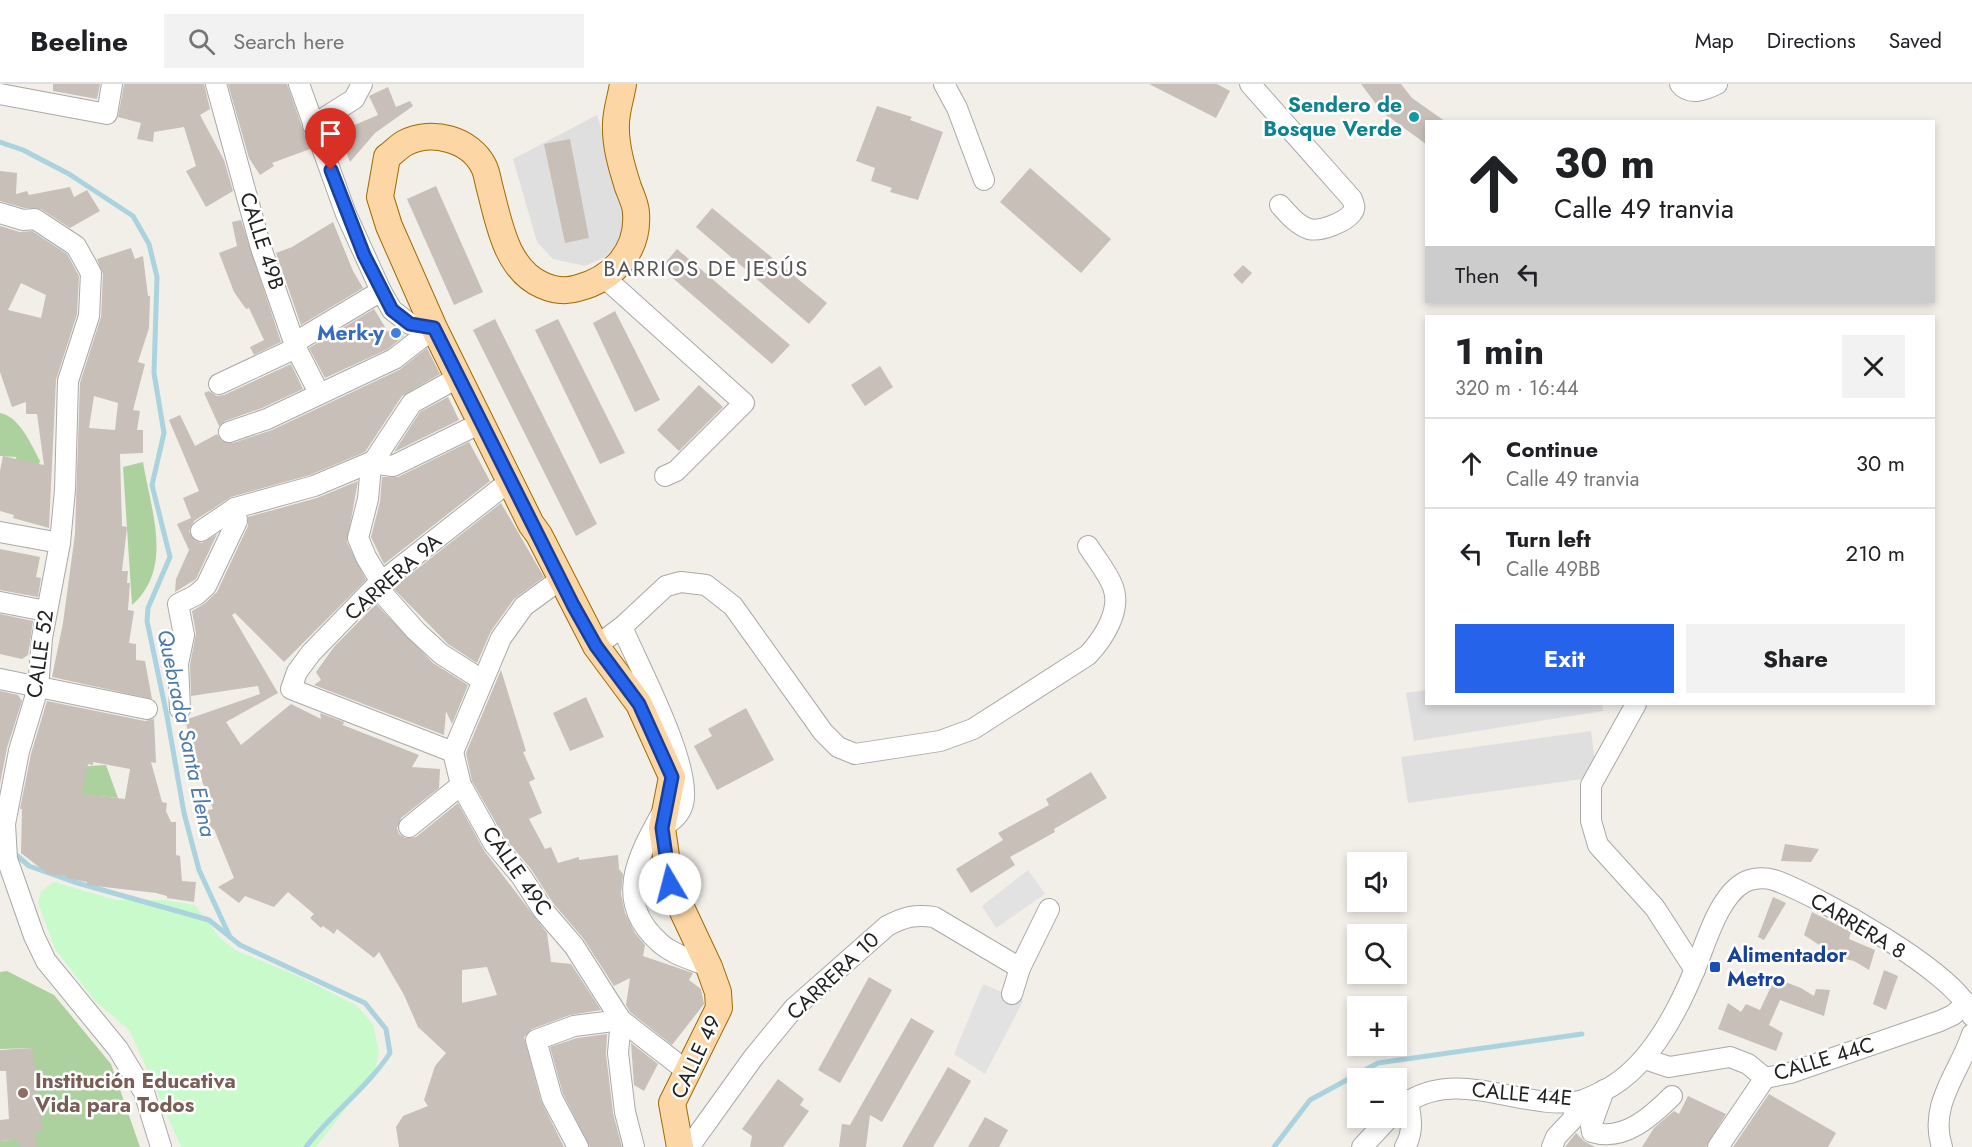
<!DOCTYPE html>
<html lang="en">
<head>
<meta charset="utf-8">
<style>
	body { margin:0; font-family:Jost,sans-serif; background:#f2f2f2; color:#202124; height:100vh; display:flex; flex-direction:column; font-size:22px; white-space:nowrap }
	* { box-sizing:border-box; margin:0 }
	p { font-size:20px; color:#757577 }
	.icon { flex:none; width:33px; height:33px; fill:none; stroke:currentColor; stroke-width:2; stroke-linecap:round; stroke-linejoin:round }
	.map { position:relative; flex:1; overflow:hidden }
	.sheet { position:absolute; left:1425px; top:231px; width:510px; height:390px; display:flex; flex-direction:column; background:#fff; border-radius:0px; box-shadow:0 3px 9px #0003 }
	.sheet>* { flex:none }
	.banner { position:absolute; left:1425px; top:36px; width:510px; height:183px; border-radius:0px; box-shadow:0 3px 9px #0003; background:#fff; color:#202124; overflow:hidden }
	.controls { position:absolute; left:1347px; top:768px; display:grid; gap:12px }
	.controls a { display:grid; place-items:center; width:60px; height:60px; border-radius:0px; background:#fff; box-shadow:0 3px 9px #0003; font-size:30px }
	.pin { position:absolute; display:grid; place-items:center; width:51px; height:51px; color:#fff; margin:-62px -26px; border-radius:50% 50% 50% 0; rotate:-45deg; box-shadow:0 0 6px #0007 }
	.pin .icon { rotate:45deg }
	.me { position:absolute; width:66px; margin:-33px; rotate:352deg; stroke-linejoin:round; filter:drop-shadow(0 0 4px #0008) }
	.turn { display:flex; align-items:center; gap:21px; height:126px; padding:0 30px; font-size:27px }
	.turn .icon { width:78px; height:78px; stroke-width:2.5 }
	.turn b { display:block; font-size:42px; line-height:51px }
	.then { display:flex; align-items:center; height:57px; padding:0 30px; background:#0003; gap:12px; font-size:22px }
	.round { display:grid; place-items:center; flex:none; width:63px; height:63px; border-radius:0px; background:#f2f2f2 }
	.overview { display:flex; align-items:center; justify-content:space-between; height:102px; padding:0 30px }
	h1 { font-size:36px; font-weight:700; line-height:45px }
	.action { display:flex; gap:12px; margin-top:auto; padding:12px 30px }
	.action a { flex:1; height:69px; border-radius:0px; background:#2563eb; color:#fff; font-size:24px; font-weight:700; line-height:69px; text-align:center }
	.action a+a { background:#f2f2f2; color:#202124 }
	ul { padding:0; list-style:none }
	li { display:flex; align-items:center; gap:18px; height:90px; padding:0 30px; border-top:2px solid #e0e0e0 }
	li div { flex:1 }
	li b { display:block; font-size:22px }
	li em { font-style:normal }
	header { display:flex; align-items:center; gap:36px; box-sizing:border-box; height:84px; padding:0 30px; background:#fff; border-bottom:2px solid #e0e0e0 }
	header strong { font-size:28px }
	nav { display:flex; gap:33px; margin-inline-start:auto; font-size:21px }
	.search { width:420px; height:54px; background:#f2f2f2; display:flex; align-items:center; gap:15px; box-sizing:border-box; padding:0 21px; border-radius:0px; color:#757577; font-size:22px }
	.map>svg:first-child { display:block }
	.residential { fill:#e0dfdf }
	.forest { fill:#add19e }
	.park { fill:#c8facc }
	.parking { fill:#e2e2e2 }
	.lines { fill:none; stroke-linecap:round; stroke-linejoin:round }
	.stream { stroke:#aad3df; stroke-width:5 }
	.building { fill:#c7bfb8; fill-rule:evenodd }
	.minor-casing { stroke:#a9a9a9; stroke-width:22 }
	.major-casing { stroke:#a06b00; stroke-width:28 }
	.minor { stroke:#fff; stroke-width:20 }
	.major { stroke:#fcd6a4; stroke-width:26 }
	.route-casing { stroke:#184099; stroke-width:15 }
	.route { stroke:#2563eb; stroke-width:10 }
	.culture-dot { fill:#0f9aa8; stroke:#fff; stroke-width:2 }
	.shop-dot { fill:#3f7fe0; stroke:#fff; stroke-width:2 }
	.transit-dot { fill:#1a4fb4; stroke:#fff; stroke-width:2 }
	.education-dot { fill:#8d6e63; stroke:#fff; stroke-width:2 }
	.labels { text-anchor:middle; stroke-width:5; stroke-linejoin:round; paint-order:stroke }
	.culture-label { font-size:21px; font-weight:bold; fill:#0d838f; stroke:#fff; text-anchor:end }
	.street-label { font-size:21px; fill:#222; stroke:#fff }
	.shop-label { font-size:21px; font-weight:bold; fill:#366cbe; stroke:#fff; text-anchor:end }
	.transit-label { font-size:21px; font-weight:bold; fill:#164399; stroke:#fff; text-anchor:start }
	.education-label { font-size:21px; font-weight:bold; fill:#785e54; stroke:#fff; text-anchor:start }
	.neighbourhood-label { font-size:22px; letter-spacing:1.5px; fill:#555; stroke:#fff }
	.water-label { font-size:22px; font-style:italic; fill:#4a7aab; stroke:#fff }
</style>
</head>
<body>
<header>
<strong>Beeline</strong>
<div class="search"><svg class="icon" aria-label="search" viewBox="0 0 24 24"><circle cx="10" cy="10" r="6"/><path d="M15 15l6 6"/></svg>Search here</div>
<nav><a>Map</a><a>Directions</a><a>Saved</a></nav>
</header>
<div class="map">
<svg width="1972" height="1063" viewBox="0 0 1972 1063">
	<rect width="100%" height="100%" fill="#f2efe9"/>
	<g class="residential">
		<path d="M597,31L626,124L625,151L605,173L585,182L553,175L537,158L513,75Z"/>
		<path d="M1426,606V620H1602L1603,627L1414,657L1406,609Z"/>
		<path d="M1591,647L1597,693L1408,719L1401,673Z"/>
	</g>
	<g class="forest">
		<path d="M0,329C20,333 31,360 40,377L38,383L17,380L16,373L0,372Z"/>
		<path d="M143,378C151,427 174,484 132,521L123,383Z"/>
		<path d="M106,681L118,714L63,709L87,682Z"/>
		<path d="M7,887L54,911L111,980L140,1063H0V1057L11,1056L13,1051L32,964L0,965V888Z"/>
	</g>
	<path class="park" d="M54,798L116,816H164L195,821L220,854L235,866L298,892L356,921L373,940L379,968L375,987L316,1063H181L130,947L94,916L55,865L38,819L41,807Z"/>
	<g class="parking">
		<path d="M1028,786L1045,810L996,844L982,822Z"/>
		<path d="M983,900L1023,917L985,990L954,970Z"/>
	</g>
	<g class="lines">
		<g class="stream">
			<path d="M0,58L23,66L69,90L133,132L149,160L157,193L154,289L164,349L152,401L170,473L148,524L147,537L167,632L184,729L199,786L230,853"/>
			<path d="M13,768L29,782L74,798L209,836L240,861L365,919L386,945L390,969C367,1004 332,1029 306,1063"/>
			<path d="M1274,1063L1310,1016L1378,979L1582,950"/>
		</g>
	</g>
	<g class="building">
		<path d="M53,0H100L97,15L53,7Z"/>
		<path d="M124,0H204L210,25L200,31L224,76L233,107L206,123L186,87L196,82L184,43L154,48L153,58L137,55L141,39L118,33Z"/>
		<path d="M228,0H287L310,65L272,79L274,82L260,91L249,74Z"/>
		<path d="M1149,0H1217L1230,7L1216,34Z"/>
		<path d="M1361,0H1401L1412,14L1446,38H1426V60L1382,28Z"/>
		<path d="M388,3L396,23L410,17L413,22L375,49L350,78L338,48L378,31L369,12Z"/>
		<path d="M877,22L912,33L910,36L943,48L918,116L890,108L892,104L871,97L875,84L856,77Z"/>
		<path d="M570,55L589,154L565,159L544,60Z"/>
		<path d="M1030,84L1111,155L1081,189L1000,118Z"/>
		<path d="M0,87L17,89L16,110L27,107L29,111L70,103L74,113L87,106L100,127L70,144L41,125L24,124L0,117Z"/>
		<path d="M436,102L483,208L454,221L407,115Z"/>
		<path d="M712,124L827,219L809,240L696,143Z"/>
		<path d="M241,136L281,258L254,271L250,263L264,256L249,224L246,225L234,208L219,169L237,162L232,138Z"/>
		<path d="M333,138L353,187L363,204L301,241L276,169L292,163Z"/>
		<path d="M0,142L20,148L32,147L67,170L79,192L77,230L56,296L49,444L13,434L14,431L0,427V387L3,372L44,381L37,330H26V318L12,323L0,288ZM21,199L46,211L41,234L8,226Z"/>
		<path d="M131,164L135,175L143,172L148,212H150L149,244L138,278L145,280L133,326L140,327L137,346H143V369L120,370L122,442L127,443L122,487H128L127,499H130L128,526L134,527L129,559L136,560V576L145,577L152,615L52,593L63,539L75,450L80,299L101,233L103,190L97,175ZM94,312L118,319L115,346L89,344Z"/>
		<path d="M677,165L790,261L772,280L661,184Z"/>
		<path d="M1243,181L1252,189L1242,200L1233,191Z"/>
		<path d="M374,225L388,248L394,243L404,252L388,265L325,294L309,264Z"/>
		<path d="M615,227L660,316L635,328L593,239Z"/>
		<path d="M495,235L597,440L576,452L473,246Z"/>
		<path d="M558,235L625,369L600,380L535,246Z"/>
		<path d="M427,264L440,290L402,312L365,368L310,391L231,413L194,437L189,447L195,457L202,459L217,450L196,495L175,508L176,495L189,466L177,440L191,434L183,414L199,407L169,336L180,331L195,362L217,350L222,357L233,359L272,346L399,286Z"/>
		<path d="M291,280L303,305L262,324L225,337L219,342L204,309L209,307L217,312L224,311Z"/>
		<path d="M880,282L893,303L865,322L851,301Z"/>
		<path d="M699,301L723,323L679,367L657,346Z"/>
		<path d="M448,313L459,336L394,368L420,328Z"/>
		<path d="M469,358L490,397L384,480L371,453L380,418L382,393H398Z"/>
		<path d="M358,397L347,458L366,496L284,578L235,529L232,531L278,609L226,638L241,661L291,620L321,635L320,629L344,638L343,641L419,671L412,683L440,685L439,704L401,734L397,744L399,750L405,754L416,753L458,719L485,768L547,849L551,878L571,880L601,926L570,931L532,945L524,953L541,1017L564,1063H399L396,1043L403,1032L428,1022L424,1016L435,982L446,969L418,943L404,911L379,868L374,874L337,845L334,850L323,842L321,844L310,834L314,830L288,808L274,823L245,812L239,819L218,803L234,794L214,745L203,746L199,728L213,725L202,697L185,636L260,610L258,602L191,612L190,581L196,549L192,527L204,520L217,508L248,442V433L317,414ZM487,883L497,911L462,919V886Z"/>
		<path d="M501,419L544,493L514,515L491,547L477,579L448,560L393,504Z"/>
		<path d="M0,465L40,473L36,493L41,494L38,513L0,506Z"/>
		<path d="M376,520L433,579L468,601L452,640L446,627L444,651L314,601L321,596L316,588L334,563Z"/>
		<path d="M0,530L33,537L28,571L22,575L0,570Z"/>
		<path d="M501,586L526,667L523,668L535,695L529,698L542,729L529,735L545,765L551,763L558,779L579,773V776L618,771L619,785L623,790L621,810L625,829L635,849L645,861L643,872L693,889L689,896L701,905L704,920L672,961L630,928L626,921L630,894L614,902L583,854L553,819L531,785L504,753L472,697L466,669Z"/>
		<path d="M0,607L18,611L22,617L7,664L0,700Z"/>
		<path d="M586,613L604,653L570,667L553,629Z"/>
		<path d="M47,617L145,637L154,635L156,679L151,678L162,718L167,719L166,727L171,738H176V771L180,772L182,797L196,798L194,818L167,814V812L156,809L87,801V798L65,794L66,792L48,790L21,769L22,725H20L31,670ZM93,678L130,685L125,715L82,710L88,680L93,681Z"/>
		<path d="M746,624L774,676L717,706L694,662L712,652L708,645Z"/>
		<path d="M1091,688L1107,714L1054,745L1055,748L1010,773L1015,781L971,809L956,785L1003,756L998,749L1049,721L1046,715Z"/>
		<path d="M1785,760L1819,765L1811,778L1781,777Z"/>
		<path d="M1773,813L1786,819L1764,856L1758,853Z"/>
		<path d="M1812,828L1851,848L1849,855L1875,866L1869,886L1854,877L1829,871L1830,868L1804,851Z"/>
		<path d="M1884,886L1898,892L1886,926L1873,920Z"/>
		<path d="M869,893L892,906L840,999L818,986Z"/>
		<path d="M1775,894L1801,904L1814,912L1816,905L1830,906L1824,932L1780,916L1769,941L1783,949L1776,967L1718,945L1728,919L1741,928L1746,920L1760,926Z"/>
		<path d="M911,934L934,947L882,1038L870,1031L866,1063H839L842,1040L850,1041Z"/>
		<path d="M607,950L606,970L613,1029L622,1063H590L563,1010L550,963L577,954Z"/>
		<path d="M631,959L658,980L644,1007L634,1001Z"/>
		<path d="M32,964L43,1047L35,1048L37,1063H19L18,1055L0,1057V1036L9,1035L6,987H0V966Z"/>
		<path d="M948,983L971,997L943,1046L933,1063H902Z"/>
		<path d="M778,995L804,1015L800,1021L809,1027L783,1063H750L752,1052L742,1045Z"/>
		<path d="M1769,1010L1836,1049L1828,1063H1733Z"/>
		<path d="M1688,1012L1726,1030L1706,1063H1642L1654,1044L1674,1027L1679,1030Z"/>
		<path d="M985,1033L1008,1046L999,1063H968Z"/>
		<path d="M1576,1049L1584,1057L1595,1063H1565Z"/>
	</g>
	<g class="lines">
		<g class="minor-casing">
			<g id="minor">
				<path d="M216,0L261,164L296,264L319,309"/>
				<path d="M299,0L346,130L381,207L392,226L410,240L434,244"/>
				<path d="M944,0L957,24L984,96"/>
				<path d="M1250,0L1352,115C1354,120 1356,124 1352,129C1345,138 1321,148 1309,145C1297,141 1288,130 1280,121"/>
				<path d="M1680,0C1690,12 1705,6 1717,0"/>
				<path d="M0,10L107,30L112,0"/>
				<path d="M313,41L354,15L362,0"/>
				<path d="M0,129L23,136L35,135L76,162L91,189L89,232L68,297L65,406L60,459L42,554L38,604L19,667L5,740L7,775L34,852L46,877L118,965L144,1008L161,1063"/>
				<path d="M605,194L744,319L676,387L665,392"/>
				<path d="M294,259L381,207"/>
				<path d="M219,300L296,264"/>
				<path d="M229,348L267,335L394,275L434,244"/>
				<path d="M511,396L376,502L311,569L297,588L291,605L453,668L461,701L494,760L521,792L543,826L574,862L621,936L618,969L625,1028L634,1063"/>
				<path d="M201,447L235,424L314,402L369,379L393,382L483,338"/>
				<path d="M0,448L60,459"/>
				<path d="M381,498L366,473L358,454L368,415L371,381L412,319L459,293"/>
				<path d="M376,502L416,547L441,570L482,596"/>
				<path d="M0,518L46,527"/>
				<path d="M622,543C638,581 693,683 683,720C680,732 671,737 662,744"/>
				<path d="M596,562L622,543L666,502L681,498L706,501L733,522L823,648L838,663L855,670L940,657L973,645L1088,571C1103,555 1122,526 1113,503C1108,489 1096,475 1088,462"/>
				<path d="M0,595L147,625"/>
				<path d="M1636,620L1591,701V737L1598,761L1655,824L1695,886"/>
				<path d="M180,625L178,580L184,551L178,520L196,511L206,502L237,437L235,424"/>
				<path d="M453,668L501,554L524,522L561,495"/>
				<path d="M663,727C638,772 612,817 660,859C673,871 694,876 709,883"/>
				<path d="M409,743L461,701"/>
				<path d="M1012,910L1020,884L1049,825"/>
				<path d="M1645,975L1669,983L1730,973L1748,980L1765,994L1790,989L1940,937L1953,931L1967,919"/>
				<path d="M1604,1006L1591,1042L1592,1048C1623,1058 1651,1033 1672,1012"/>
				<path d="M1396,1027C1450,977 1521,1028 1580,1017C1587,1015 1595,1011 1601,1008C1647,987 1677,929 1695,885C1706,859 1718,814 1743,799C1751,794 1764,793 1774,796C1815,810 1962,891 1972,932"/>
				<path d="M578,1063L552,1014L536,956L574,942L621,936L688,988"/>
				<path d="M689,1063L753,974L794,924L887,842C904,833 915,830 934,833L1020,884"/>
				<path d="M1362,1063L1389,1034"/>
				<path d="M1405,1063C1414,1048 1411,1033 1408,1016"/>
				<path d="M1552,1063L1556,1053L1572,1036L1580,1017"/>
				<path d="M1718,1063L1765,994"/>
				<path d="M1942,1063C1928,1020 1960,988 1972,950"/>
			</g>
		</g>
		<g class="major-casing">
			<path id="major" d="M623,0C621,13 616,27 616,40C615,61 622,84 628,103C631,111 636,121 636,129C639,167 613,195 578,204C566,208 553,206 542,201C506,185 499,139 490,105C488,98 487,89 484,83C471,55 431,45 405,59C399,62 393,69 387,73L380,113L389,142L434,244L531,440L539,451L596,562L639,620L672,693L662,744L670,800L709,883L718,908L719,924L672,1019L680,1063"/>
		</g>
		<use href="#minor" class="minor"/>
		<use href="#major" class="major"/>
	</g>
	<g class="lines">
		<g class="route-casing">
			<path id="route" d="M331,86L364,171L392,226L410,240L434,244L573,521L596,562L639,620L672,693L662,744L670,800"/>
		</g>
		<use href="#route" class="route"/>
	</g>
	<circle class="culture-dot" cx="1414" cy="33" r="6"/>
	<circle class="shop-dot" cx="396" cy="249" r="6"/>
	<rect class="transit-dot" x="1709" y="877" width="12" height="12" rx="3"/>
	<circle class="education-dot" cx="23" cy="1009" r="6"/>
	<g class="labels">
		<g class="culture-label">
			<text x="1402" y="28">Sendero de<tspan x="1402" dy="24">Bosque Verde</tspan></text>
		</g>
		<g class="street-label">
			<text transform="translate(262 157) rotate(72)" y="7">CALLE 49B</text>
			<text transform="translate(393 493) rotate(-41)" y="7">CARRERA 9A</text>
			<text transform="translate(40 570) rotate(-82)" y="7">CALLE 52</text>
			<text transform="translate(517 787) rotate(55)" y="7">CALLE 49C</text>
			<text transform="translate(1858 842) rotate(31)" y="7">CARRERA 8</text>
			<text transform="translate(833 892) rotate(-43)" y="7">CARRERA 10</text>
			<text transform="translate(696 973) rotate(-65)" y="7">CALLE 49</text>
			<text transform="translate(1824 975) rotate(-17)" y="7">CALLE 44C</text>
			<text transform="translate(1522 1010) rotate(5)" y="7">CALLE 44E</text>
		</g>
		<g class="shop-label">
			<text x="384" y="256">Merk-y</text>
		</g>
		<g class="transit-label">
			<text x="1727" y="878">Alimentador<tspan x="1727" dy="24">Metro</tspan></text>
		</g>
		<g class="education-label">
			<text x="35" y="1004">Institución Educativa<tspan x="35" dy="24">Vida para Todos</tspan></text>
		</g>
		<g class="neighbourhood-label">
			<text x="706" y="192">BARRIOS DE JESÚS</text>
		</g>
		<g class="water-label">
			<text transform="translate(187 649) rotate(78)" y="8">Quebrada Santa Elena</text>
		</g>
	</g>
</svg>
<div class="controls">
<a><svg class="icon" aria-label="sound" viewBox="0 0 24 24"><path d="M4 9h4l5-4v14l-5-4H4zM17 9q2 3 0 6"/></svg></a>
<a><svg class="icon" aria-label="search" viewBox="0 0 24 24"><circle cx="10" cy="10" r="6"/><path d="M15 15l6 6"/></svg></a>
<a>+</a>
<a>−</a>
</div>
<div class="pin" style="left:331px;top:86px;background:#d93025"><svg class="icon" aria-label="arrive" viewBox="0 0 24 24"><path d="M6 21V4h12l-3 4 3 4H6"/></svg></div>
<svg class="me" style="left:670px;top:800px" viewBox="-20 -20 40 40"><circle r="19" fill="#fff"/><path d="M0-13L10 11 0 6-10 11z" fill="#2563eb"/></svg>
<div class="banner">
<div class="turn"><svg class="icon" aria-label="ahead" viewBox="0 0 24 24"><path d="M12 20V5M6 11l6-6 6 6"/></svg><div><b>30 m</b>Calle 49 tranvia</div></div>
<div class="then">Then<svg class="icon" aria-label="left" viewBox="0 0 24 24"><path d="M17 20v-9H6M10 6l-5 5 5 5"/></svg></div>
</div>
<section class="sheet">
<div class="overview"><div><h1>1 min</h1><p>320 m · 16:44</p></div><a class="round"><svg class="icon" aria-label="close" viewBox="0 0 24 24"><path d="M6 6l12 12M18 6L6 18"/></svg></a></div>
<ul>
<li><svg class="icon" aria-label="ahead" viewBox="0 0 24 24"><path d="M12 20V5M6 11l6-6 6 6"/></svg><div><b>Continue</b><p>Calle 49 tranvia</p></div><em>30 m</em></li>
<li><svg class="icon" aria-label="left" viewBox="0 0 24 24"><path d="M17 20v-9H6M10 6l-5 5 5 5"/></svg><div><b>Turn left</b><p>Calle 49BB</p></div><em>210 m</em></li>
</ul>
<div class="action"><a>Exit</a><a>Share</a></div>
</section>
</div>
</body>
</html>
